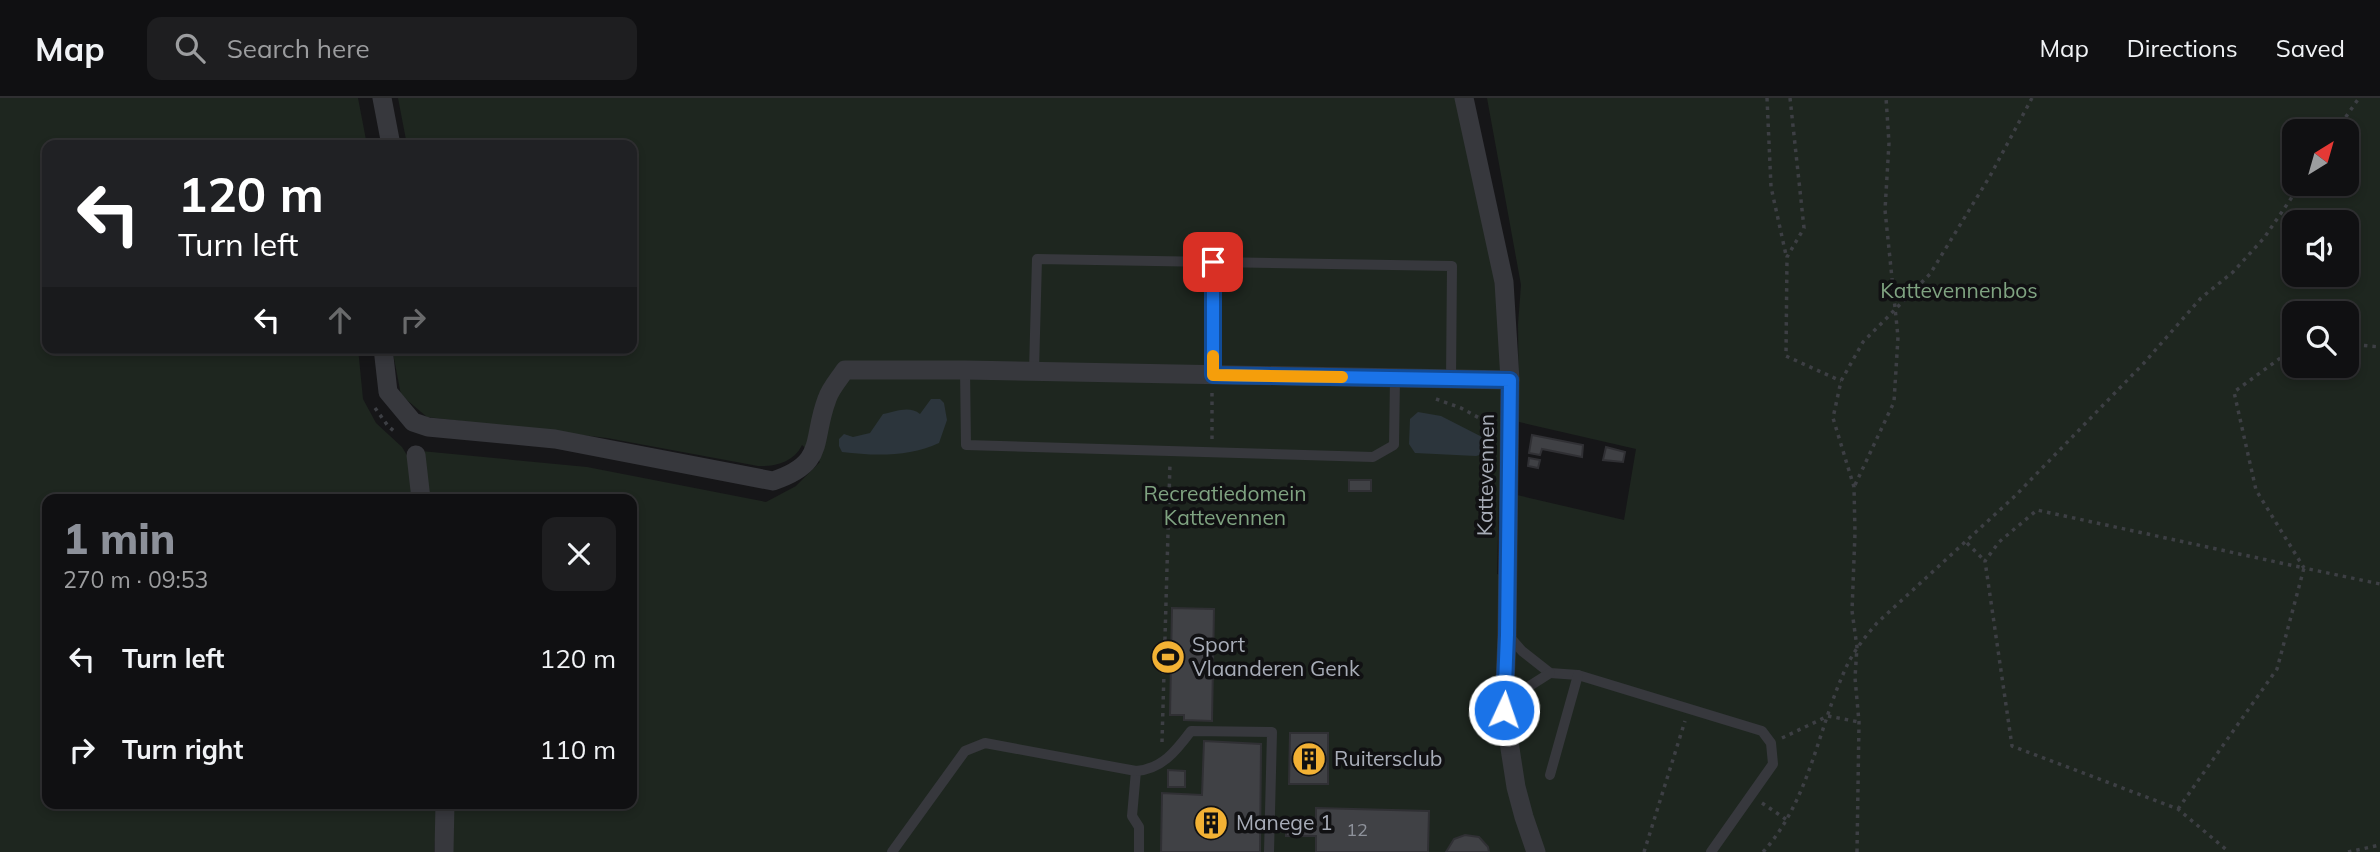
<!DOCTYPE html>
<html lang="en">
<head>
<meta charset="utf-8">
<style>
	body { margin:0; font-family:Mulish,sans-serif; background:#1e1e20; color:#f1f3f6; height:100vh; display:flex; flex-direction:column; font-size:26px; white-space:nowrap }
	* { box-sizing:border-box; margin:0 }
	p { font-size:23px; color:#9c9d9f }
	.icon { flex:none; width:38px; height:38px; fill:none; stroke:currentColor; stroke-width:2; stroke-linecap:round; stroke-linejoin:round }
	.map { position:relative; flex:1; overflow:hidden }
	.details { position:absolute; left:42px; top:396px; width:595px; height:315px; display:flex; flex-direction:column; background:#101012; border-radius:14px; box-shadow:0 4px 10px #0003,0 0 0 2px #303032 }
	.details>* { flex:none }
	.banner { position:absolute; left:42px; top:42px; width:595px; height:214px; border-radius:14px; box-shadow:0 4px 10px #0003,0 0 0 2px #303032; background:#202124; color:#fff; overflow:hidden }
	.needle { width:46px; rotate:37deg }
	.tools { position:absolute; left:2282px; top:21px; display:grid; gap:14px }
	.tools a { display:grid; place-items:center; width:77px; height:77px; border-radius:14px; background:#101012; box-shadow:0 4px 10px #0003,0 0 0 2px #303032; font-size:35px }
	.pin { position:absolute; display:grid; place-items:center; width:60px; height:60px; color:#fff; margin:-30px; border-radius:14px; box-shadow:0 4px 10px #0006 }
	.me { position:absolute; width:77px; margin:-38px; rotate:3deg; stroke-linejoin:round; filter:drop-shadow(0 0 5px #0008) }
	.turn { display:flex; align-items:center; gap:24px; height:147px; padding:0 21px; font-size:32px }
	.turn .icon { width:91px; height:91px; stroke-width:2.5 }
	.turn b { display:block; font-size:49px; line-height:60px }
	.lanes { display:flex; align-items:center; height:66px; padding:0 21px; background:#0003; justify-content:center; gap:35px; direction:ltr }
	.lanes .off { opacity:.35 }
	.round { display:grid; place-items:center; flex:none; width:74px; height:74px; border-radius:14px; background:#1e1e20 }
	.overview { display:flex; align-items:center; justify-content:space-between; height:119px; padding:0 21px }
	h1 { font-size:42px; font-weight:800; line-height:52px; color:#8c9099 }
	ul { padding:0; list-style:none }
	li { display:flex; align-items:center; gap:21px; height:91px; padding:0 21px }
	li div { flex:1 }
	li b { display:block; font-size:26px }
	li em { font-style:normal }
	header { display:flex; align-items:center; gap:42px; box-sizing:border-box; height:98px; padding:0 35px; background:#101012; border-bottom:2px solid #303032 }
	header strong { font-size:33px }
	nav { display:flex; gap:38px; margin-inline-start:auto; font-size:24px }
	.search { width:490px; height:63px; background:#1e1e20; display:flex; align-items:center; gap:18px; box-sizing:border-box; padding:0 24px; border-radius:14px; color:#9c9d9f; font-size:26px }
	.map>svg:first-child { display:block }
	.green { fill:#1e261f; fill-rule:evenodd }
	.water { fill:#2c353c }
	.building { fill:#404145; stroke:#303034; stroke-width:2 }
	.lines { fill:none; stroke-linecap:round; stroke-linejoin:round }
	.path { stroke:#3d3f44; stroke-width:3.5; stroke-dasharray:3.5 5; stroke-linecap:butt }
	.service { stroke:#37383d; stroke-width:10 }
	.minor { stroke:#37383d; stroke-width:19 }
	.route-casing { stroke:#114b97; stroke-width:18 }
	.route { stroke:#1a73e8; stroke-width:12 }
	.slow { stroke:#f59e0b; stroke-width:12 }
	.labels { text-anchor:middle; stroke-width:7; stroke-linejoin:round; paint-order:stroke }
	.number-label { font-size:18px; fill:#8e929b }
	.park-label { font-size:21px; fill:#7fa381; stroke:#111113 }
	.street-label { font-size:21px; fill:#a8adb8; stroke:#111113 }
	.poi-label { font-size:21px; fill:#a8adb8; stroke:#111113; text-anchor:start }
</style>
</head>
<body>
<header>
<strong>Map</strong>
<div class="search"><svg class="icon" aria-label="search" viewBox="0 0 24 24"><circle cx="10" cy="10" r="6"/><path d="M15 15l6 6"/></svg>Search here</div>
<nav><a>Map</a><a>Directions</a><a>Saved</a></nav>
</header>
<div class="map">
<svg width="2380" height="754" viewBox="0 0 2380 754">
	<rect width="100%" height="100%" fill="#161618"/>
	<g class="green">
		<path d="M0,0H358L367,47H47V250H358L363,301L376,325L402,349L411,364L416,401H47V705H438L434,754H0Z"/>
		<path d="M398,0H1455L1494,157L1502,271L1497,476L1513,481L1517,397L1624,422L1636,351L1519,324L1518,226L1521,187L1487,0H2380V754H448L449,705H632V401H427L421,353L587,369L766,404L796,388L820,364L802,347C794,364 775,369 758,368L607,340L427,319L401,297L392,250H632V47H407ZM2294,33H2347V86H2294ZM2294,124H2347V177H2294ZM2294,215H2347V268H2294Z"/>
	</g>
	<g class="water">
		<path d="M931,301H940L944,305L947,322L939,345C909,359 875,358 842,354L839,348V341L844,336L853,339L870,335L883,316C895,314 909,307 920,316Z"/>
		<path d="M1418,314L1441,318L1486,341L1488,350L1483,356L1476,358L1415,355L1409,346L1410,321Z"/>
	</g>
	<g class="building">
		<path d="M1532,337L1583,347L1582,359L1542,351L1540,357L1529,355Z"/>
		<path d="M1606,349L1625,354L1623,364L1603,362Z"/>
		<path d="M1529,360L1540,362L1538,370L1528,368Z"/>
		<rect x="1349" y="382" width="22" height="11"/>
		<path d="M1172,510L1214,511L1212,623L1184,622V617H1170Z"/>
		<path d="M1290,635H1328V686H1289Z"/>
		<path d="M1204,643L1261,646L1260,754H1161L1162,695L1202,697Z"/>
		<path d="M1168,672L1185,673V689H1168Z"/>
		<path d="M1316,710L1429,713L1428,754H1316V738H1286V725L1316,726Z"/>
		<path d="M1465,737L1479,739L1488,749L1489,754H1446L1454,741Z"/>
	</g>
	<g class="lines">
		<g class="path">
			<path d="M1767,0L1771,89L1786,157"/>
			<path d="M1790,0L1804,130L1787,159L1786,258L1841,283"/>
			<path d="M2336,33L2359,0"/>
			<path d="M2347,246L2380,249"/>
			<path d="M2294,250L2234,294L2256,392L2304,470L2380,486"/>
			<path d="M1436,301L1461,310L1492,327"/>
			<path d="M375,310L388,328L395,334"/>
			<path d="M1212,341V293"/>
			<path d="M1855,387L1894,304L1898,239L1885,112L1889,45L1886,0"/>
			<path d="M1967,445L1985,463"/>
			<path d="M1782,640L1828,618L1859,624"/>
			<path d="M1162,644L1170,365"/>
			<path d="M1762,705L1787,722"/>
			<path d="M2178,711L2277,571L2304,470L2037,412L1999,444L1985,463L2012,648L2178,711L2229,754"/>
			<path d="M1644,754L1685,623"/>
			<path d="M1763,754C1809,703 1817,635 1844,574C1852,555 1864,540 1877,525L2015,398L2144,265L2201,200L2233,174L2264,140L2301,86"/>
			<path d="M1857,754L1859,624L1855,580L1857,549L1852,513L1855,435L1854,389L1833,320L1841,283L1863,244L1930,176L1990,78L2032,0"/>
			<path d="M2348,754L2380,747"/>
		</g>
		<g class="service">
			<path d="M1213,164V277"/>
			<path d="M965,272L966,347L1373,359L1394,347L1395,280"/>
			<path d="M1034,273L1037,161L1452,168L1451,281"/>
			<path d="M1508,537L1522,553L1550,575L1578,577L1762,633L1771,645L1773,666L1711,754"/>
			<path d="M1504,611L1528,589L1550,575"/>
			<path d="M1136,673L1132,718L1139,729V754"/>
			<path d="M1550,677L1578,577"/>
			<path d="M892,754L965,653L985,645L1136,673C1162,671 1176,653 1191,633L1272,634L1269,754"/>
		</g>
		<g class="minor">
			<path d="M382,0L391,47"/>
			<path d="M1464,0L1504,184L1510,282L1507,537L1504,612L1516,689L1524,719L1536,754"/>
			<path d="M383,250L388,294L413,324L428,329L555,341L773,383C827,365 811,343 827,301C830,291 839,281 845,272H965L1510,282"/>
			<path d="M416,357L421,401"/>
			<path d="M444,754L445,705"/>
		</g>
	</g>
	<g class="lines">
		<g class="route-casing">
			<path id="route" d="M1213,164V277L1510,282L1507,537L1504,612"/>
		</g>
		<use href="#route" class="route"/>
		<path class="slow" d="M1213,258V277L1342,279"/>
	</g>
	<defs>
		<g id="stadium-disc" transform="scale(1.75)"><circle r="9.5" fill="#f2b134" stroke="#111113"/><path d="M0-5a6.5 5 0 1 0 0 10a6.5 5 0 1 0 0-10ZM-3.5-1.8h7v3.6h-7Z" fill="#111"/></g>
		<g id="building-disc" transform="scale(1.75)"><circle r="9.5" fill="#f2b134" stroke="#111113"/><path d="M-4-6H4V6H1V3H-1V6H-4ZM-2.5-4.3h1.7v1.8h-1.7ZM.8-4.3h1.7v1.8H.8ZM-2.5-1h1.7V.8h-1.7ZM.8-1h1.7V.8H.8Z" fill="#111"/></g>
	</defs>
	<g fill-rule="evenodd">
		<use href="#stadium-disc" x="1168" y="559"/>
		<use href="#building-disc" x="1309" y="661"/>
		<use href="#building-disc" x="1211" y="725"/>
	</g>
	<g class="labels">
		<g class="number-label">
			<text x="1357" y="738">12</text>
		</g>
		<g class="park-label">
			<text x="1959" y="200">Kattevennenbos</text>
			<text x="1225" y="403">Recreatiedomein<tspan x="1225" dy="24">Kattevennen</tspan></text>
		</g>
		<g class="street-label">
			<text transform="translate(1486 377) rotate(-89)" y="7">Kattevennen</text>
		</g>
		<g class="poi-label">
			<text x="1192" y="554">Sport<tspan x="1192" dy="24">Vlaanderen Genk</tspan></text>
			<text x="1334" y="668">Ruitersclub</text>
			<text x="1236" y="732">Manege 1</text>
		</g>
	</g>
</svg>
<div class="tools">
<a><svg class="needle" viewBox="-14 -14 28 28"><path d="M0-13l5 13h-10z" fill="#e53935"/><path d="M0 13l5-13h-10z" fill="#9c9d9f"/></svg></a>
<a><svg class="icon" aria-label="sound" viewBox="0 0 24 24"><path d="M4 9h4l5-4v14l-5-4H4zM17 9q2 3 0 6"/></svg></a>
<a><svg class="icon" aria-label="search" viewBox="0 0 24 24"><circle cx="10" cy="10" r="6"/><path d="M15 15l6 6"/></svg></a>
</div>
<div class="pin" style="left:1213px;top:164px;background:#d93025"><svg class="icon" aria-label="arrive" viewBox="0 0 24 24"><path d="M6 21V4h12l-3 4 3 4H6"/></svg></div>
<svg class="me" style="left:1504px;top:612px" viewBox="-20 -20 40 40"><circle r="17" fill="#1a73e8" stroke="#fff" stroke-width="3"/><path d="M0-11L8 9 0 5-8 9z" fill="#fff"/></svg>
<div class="banner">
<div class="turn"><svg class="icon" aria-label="left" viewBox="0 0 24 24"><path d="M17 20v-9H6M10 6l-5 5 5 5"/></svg><div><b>120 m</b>Turn left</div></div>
<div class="lanes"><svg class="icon" aria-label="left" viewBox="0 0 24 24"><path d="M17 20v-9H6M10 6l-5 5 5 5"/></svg><svg class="icon off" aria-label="ahead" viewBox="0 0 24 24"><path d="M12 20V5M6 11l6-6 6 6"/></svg><svg class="icon off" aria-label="right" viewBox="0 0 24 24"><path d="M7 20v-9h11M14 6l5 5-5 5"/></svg></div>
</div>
<section class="details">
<div class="overview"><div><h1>1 min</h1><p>270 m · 09:53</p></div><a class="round"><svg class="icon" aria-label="close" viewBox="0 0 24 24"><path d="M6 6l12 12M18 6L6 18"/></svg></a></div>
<ul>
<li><svg class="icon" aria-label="left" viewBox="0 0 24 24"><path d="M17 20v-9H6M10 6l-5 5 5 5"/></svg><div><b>Turn left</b></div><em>120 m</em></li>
<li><svg class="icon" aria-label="right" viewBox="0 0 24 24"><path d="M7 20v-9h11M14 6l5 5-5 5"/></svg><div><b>Turn right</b></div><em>110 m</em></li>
</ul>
</section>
</div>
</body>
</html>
